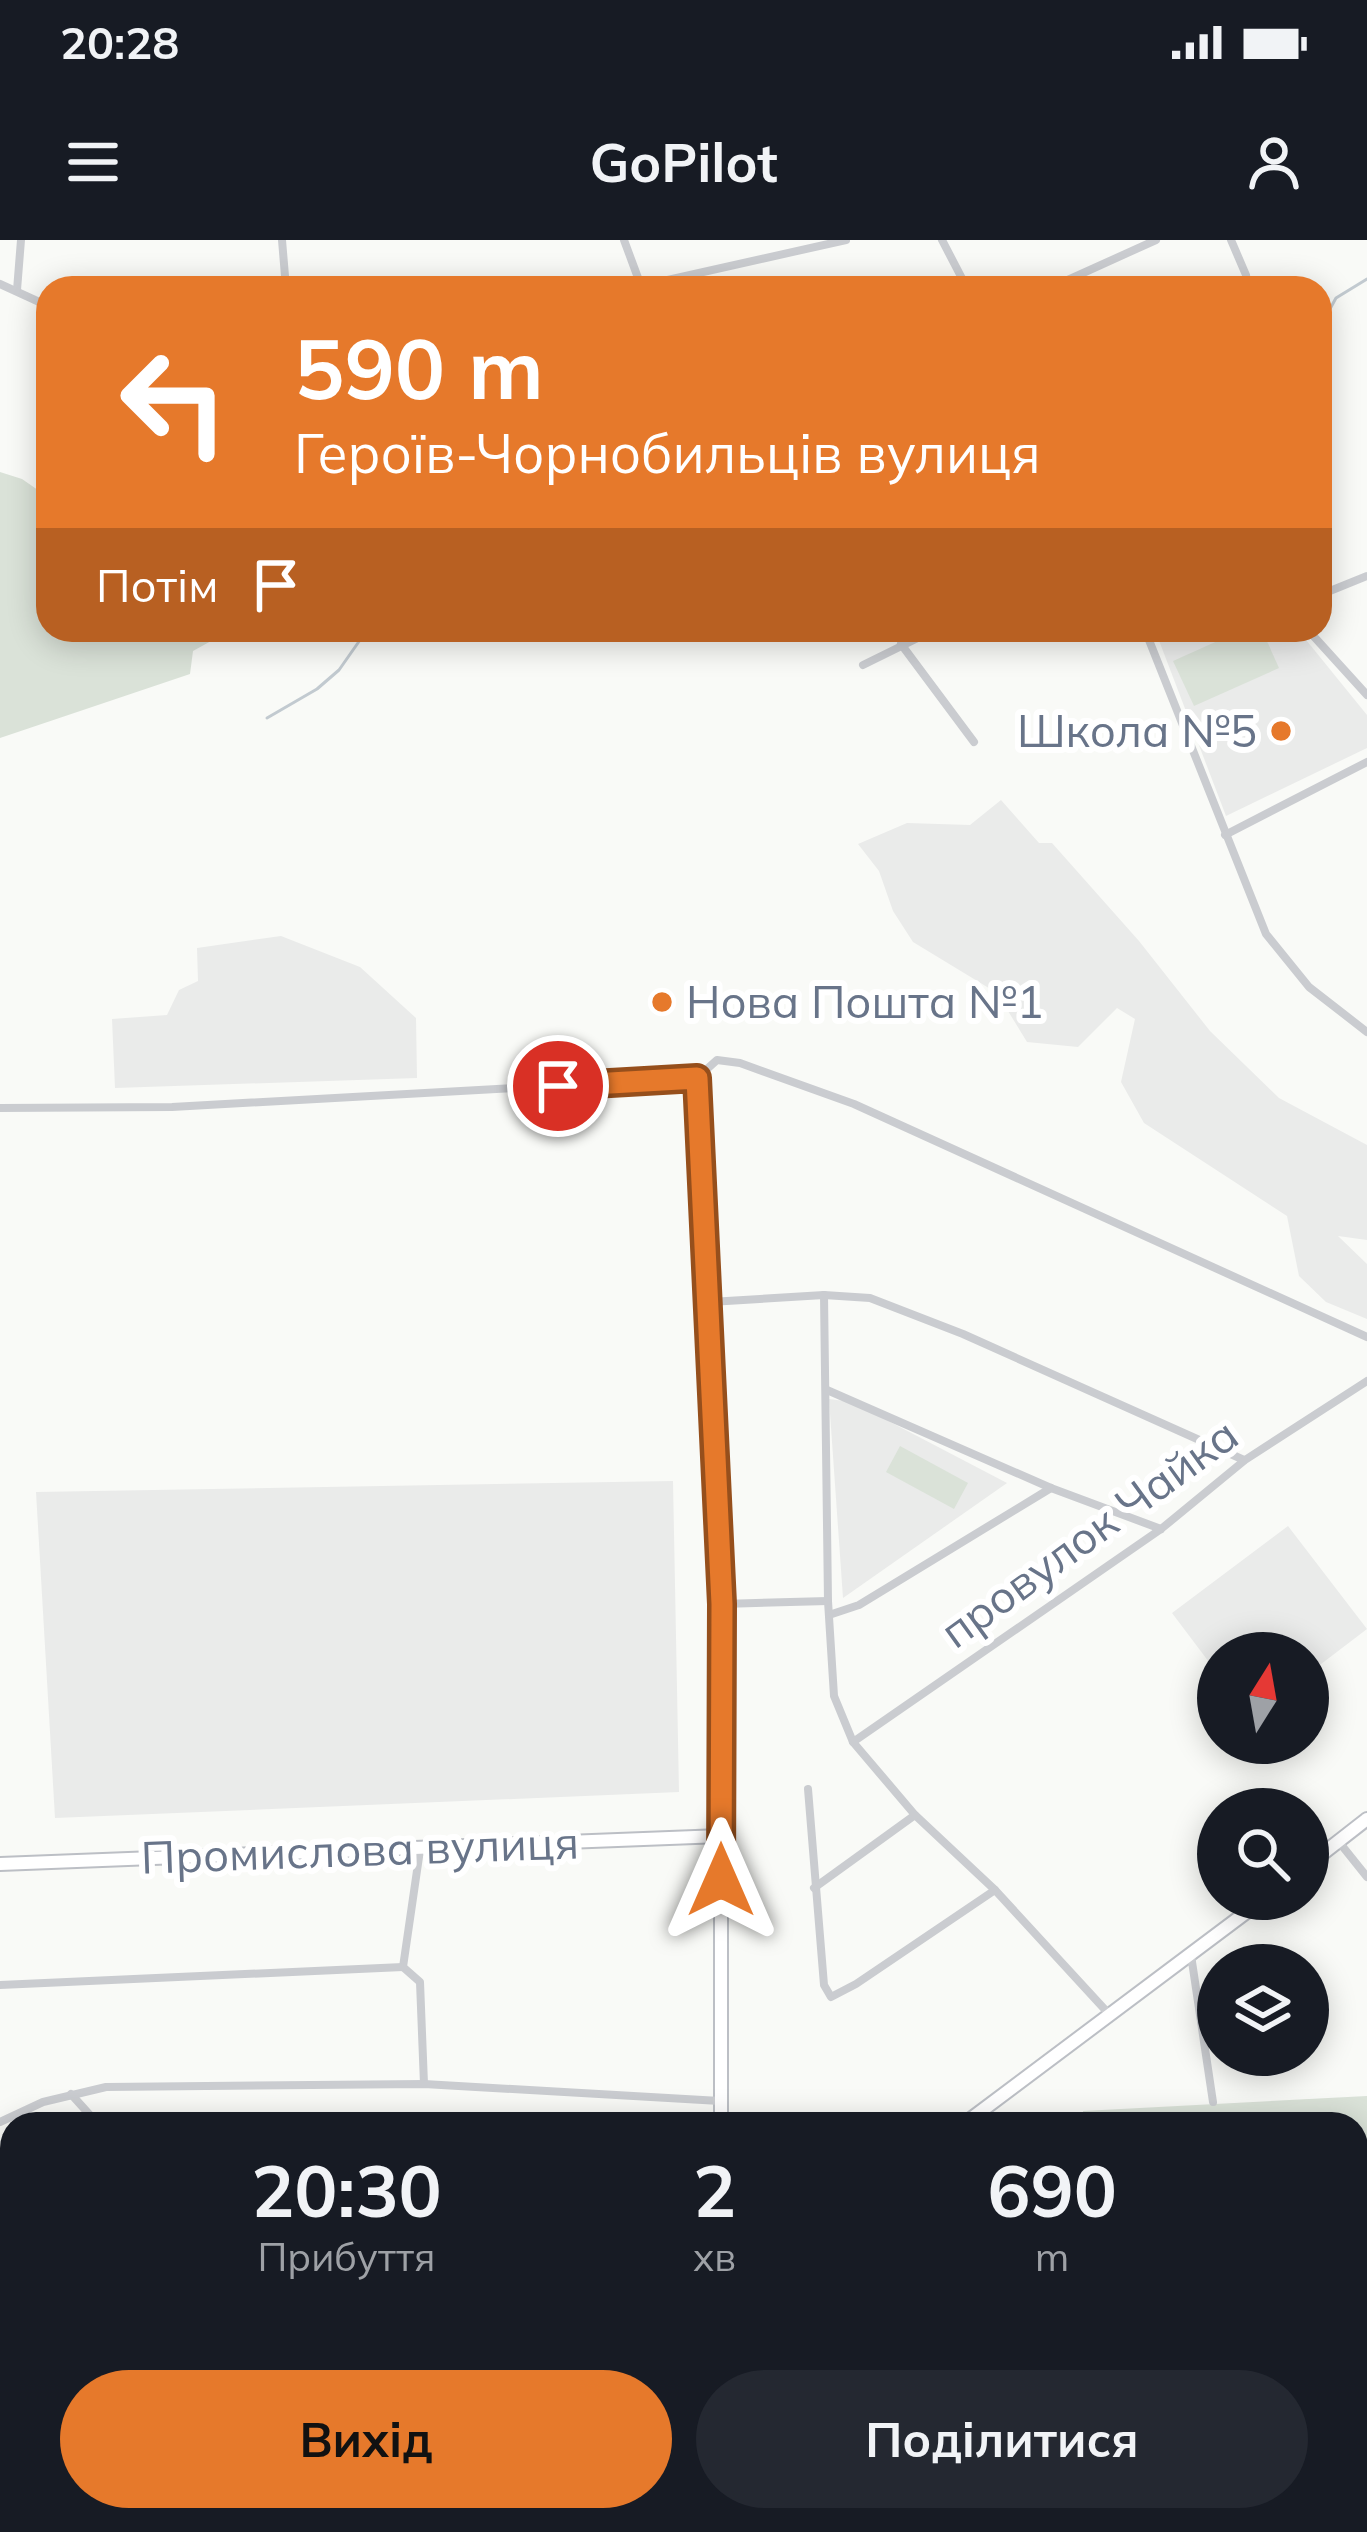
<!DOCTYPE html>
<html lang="uk">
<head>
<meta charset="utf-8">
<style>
	body { margin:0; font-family:Mulish,sans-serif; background:#242831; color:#f1f3f6; height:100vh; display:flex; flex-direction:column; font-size:45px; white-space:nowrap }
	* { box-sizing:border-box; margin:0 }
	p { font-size:39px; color:#9ea1a6 }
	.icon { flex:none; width:66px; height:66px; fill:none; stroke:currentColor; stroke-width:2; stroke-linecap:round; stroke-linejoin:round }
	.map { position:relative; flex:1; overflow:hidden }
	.panel { position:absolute; left:0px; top:1872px; width:1368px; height:420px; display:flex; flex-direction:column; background:#171b24; border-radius:36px 36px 0 0; box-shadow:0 6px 30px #0003 }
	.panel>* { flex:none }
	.top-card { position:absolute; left:36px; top:36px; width:1296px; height:366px; border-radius:36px; box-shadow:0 6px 30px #0003; background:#e6792b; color:#fff; overflow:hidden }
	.needle { width:78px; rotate:11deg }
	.fabs { position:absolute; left:1197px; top:1392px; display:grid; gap:24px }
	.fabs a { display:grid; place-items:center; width:132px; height:132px; border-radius:50%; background:#171b24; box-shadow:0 6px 30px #0003; font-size:60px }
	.pin { position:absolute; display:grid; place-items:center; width:102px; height:102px; color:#fff; margin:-51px; border:6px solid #fff; border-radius:50%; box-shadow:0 3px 12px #0007 }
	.me { position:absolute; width:132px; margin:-66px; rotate:0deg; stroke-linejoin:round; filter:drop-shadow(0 0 9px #0008) }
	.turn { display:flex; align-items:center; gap:42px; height:252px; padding:0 60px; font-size:54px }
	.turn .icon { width:156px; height:156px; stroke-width:2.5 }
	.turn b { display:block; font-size:84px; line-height:102px }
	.then { display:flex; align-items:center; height:114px; padding:0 60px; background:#0003; gap:24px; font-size:45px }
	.eta { display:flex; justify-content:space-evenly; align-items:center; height:204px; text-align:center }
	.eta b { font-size:72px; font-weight:700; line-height:84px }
	.action { display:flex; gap:24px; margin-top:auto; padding:24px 60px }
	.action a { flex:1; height:138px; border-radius:72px; background:#e6792b; color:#111; font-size:48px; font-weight:700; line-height:138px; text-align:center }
	.action a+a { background:#242831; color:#f1f3f6 }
	.status { display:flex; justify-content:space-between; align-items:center; height:84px; padding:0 60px; background:#171b24; direction:ltr }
	.status svg { height:33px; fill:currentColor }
	header { display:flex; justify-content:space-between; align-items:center; height:156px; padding:0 60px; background:#171b24; font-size:54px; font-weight:700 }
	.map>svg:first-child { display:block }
	.built { fill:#eaebea }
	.green { fill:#dae2d8 }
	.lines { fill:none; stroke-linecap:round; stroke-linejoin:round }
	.stream { stroke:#c2cad0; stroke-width:3 }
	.secondary-casing { stroke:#bcbfc5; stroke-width:16 }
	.street { stroke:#caccd0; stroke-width:8 }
	.secondary { stroke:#fff; stroke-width:12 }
	.route-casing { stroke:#964f1c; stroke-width:30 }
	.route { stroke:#e6792b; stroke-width:21 }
	.poi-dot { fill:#e6792b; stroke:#fff; stroke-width:4.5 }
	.labels { text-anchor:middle; stroke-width:12; stroke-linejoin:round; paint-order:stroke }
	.poi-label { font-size:45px; fill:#687489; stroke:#fff; text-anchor:end }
	.street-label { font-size:45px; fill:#687489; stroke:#fff }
</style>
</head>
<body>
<div class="status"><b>20:28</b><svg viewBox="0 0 49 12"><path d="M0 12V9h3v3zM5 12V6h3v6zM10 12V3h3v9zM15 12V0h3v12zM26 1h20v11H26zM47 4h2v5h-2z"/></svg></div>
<header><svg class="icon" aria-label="menu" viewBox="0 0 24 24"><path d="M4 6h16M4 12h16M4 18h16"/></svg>GoPilot<svg class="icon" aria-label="person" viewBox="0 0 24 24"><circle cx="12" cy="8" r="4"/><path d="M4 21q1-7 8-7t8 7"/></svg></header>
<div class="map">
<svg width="1367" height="2292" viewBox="0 0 1367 2292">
	<rect width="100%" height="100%" fill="#f9faf7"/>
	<g class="built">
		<path d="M1155,390H1298L1367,475V508L1226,576Z"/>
		<path d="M1001,560L1039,603H1052L1139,701L1210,791L1279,858L1367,905V1000L1338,996L1367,1024V1079L1326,1062L1299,1036L1287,976L1144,883L1121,842L1135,779L1117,768L1078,807L1027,802L997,753L913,702L893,671L879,631L858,604L907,583L970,585Z"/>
		<path d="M281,696L360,727L416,778L417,838L115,848L112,779L167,775L179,750L198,741L197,708Z"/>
		<path d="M829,1159L852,1162L1007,1243L843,1358Z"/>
		<path d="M673,1241L679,1552L55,1578L36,1252Z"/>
		<path d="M1288,1286L1367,1389L1308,1434V1413H1218V1434L1172,1373Z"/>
	</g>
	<g class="green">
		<path d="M0,232L22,239L48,257V390H219L222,395L193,411L190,434L0,498Z"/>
		<path d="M1242,390H1262L1279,428L1194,466L1173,421Z"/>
		<path d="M900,1206L968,1243L954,1269L886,1232Z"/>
		<path d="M1367,1856V1955L1356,1957V1884H1083V1871Z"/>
	</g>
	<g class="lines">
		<g class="stream">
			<path d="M1320,87L1336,58L1367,39"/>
			<path d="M267,478L317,449L339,430L367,390"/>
		</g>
		<g class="secondary-casing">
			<g id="secondary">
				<path d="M0,1624L721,1596V1884"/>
				<path d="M1308,1625L1367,1579"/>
				<path d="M964,1884L1264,1659"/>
				<path d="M219,2280L255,2288L284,2280"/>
				<path d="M83,2292L87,2280"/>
			</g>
		</g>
		<g class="street">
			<path d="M282,0L286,48"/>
			<path d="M624,0L641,46"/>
			<path d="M942,0L967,48"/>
			<path d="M1231,0L1246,35"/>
			<path d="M0,44L48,66"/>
			<path d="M632,48L846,0"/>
			<path d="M1050,48L1156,0"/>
			<path d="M17,50L21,0"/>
			<path d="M1320,355L1367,336"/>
			<path d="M1145,390L1266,694L1309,747L1367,792"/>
			<path d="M1308,390L1367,455"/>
			<path d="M901,404L974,502"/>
			<path d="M863,425L934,390"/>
			<path d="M1225,595L1367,522"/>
			<path d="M697,838L722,1364L721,1595"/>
			<path d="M0,868L172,867L697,838L717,820L740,823L854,864L1367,1097"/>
			<path d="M824,1055L828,1361L834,1456L853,1502L915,1575L995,1650L1109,1774"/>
			<path d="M710,1062L824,1055L870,1058L963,1094L1244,1220"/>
			<path d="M827,1150L1051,1248L1161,1289"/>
			<path d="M722,1364L828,1361"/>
			<path d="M832,1374L859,1365L1051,1248"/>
			<path d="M853,1502L1161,1289L1245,1220L1367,1141"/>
			<path d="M808,1549L824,1745L831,1757L856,1744L995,1650"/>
			<path d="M1339,1602L1367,1637"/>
			<path d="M420,1610L403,1727L420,1742L424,1844"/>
			<path d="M814,1648L915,1575"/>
			<path d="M1191,1715L1213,1862"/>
			<path d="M0,1745L403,1727"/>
			<path d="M71,1854L98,1884"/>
			<path d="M0,1882L43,1862L106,1847L424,1844L720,1861"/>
			<path d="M1356,2045L1367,2043"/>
			<path d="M758,2280L762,2292"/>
			<path d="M66,2292L85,2281"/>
		</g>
		<use href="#secondary" class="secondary"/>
	</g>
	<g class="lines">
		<g class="route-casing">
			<path id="route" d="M558,846L697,838L722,1364L721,1640"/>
		</g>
		<use href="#route" class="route"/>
	</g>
	<g class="poi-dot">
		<circle cx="1281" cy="491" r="12"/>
		<circle cx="662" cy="762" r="12"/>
	</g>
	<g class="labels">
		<g class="poi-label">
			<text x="1257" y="507">Школа №5</text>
			<text x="686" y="778" text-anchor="start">Нова Пошта №1</text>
		</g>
		<g class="street-label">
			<text transform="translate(1089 1293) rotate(-36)" y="16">провулок Чайка</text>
			<text transform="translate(360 1610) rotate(-2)" y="16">Промислова вулиця</text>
		</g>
	</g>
</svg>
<div class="fabs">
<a><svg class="needle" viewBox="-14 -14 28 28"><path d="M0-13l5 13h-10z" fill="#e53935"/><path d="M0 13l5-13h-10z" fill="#9ea1a6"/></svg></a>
<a><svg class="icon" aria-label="search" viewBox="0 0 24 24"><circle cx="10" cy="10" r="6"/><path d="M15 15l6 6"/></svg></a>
<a><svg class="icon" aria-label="layers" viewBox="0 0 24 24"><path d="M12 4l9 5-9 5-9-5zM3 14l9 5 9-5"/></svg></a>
</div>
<div class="pin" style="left:558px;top:846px;background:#d93025"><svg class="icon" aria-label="arrive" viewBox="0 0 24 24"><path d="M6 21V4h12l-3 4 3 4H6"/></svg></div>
<svg class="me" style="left:721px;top:1640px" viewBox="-20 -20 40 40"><path d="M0-17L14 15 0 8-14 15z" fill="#e6792b" stroke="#fff" stroke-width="4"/></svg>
<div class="top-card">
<div class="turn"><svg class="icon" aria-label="left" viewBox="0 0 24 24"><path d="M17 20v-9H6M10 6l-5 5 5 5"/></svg><div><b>590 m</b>Героїв-Чорнобильців вулиця</div></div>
<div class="then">Потім<svg class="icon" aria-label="arrive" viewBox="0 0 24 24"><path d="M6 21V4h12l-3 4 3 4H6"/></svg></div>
</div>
<section class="panel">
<div class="eta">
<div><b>20:30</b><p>Прибуття</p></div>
<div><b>2</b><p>хв</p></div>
<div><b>690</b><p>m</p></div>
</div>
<div class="action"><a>Вихід</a><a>Поділитися</a></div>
</section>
</div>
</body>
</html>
